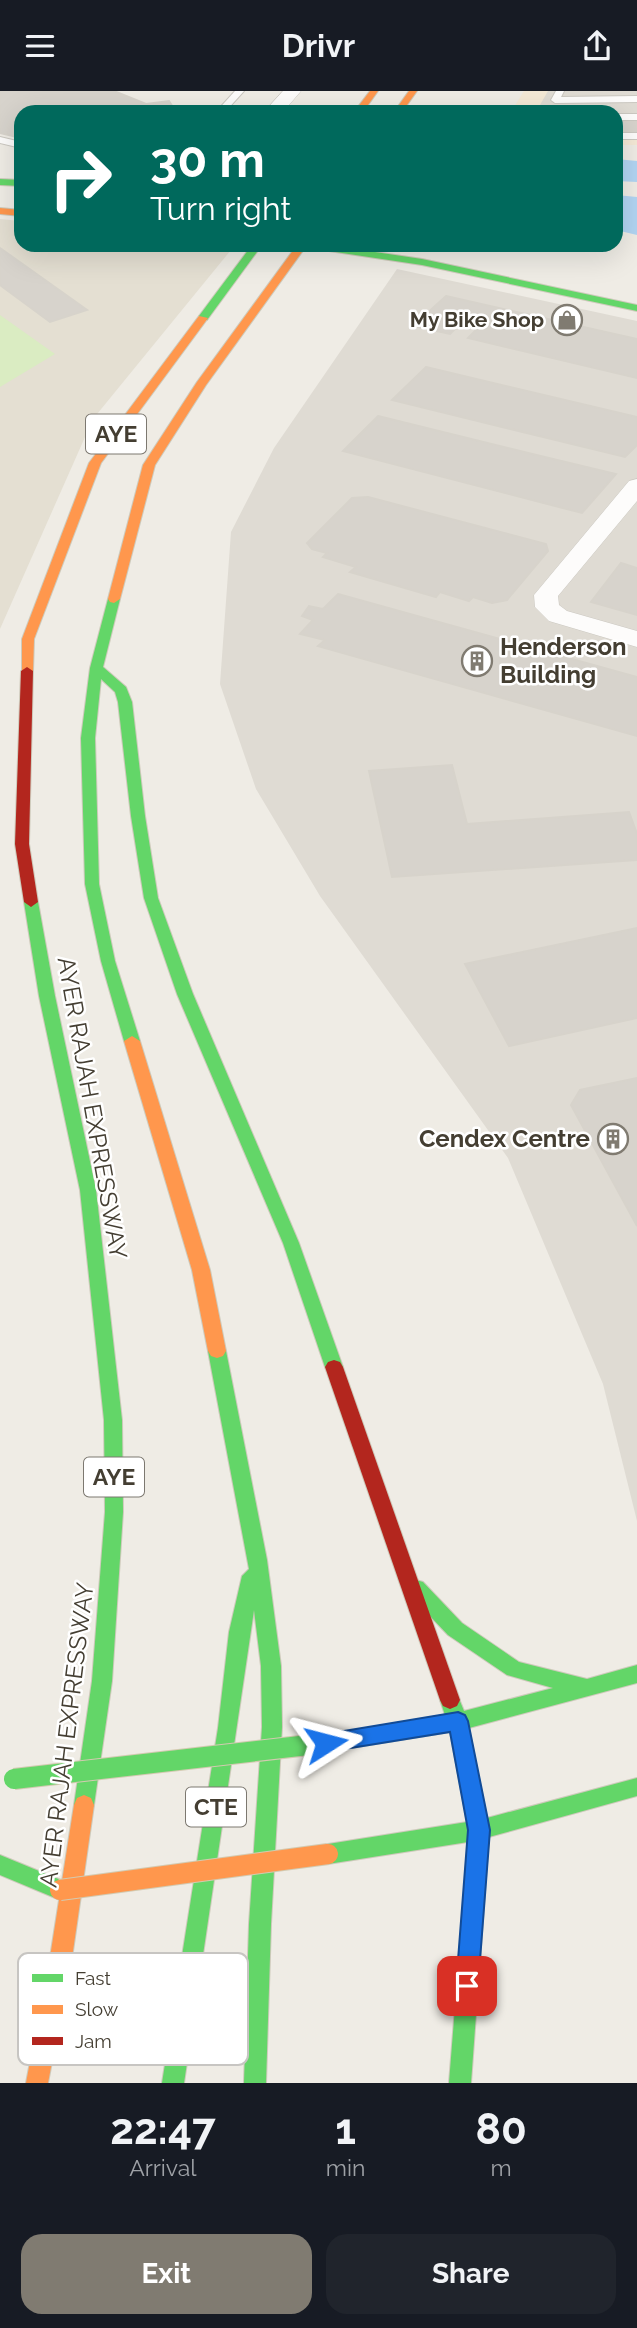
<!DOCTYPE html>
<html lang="en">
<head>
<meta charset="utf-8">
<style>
	body { margin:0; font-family:Raleway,sans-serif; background:#20242c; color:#f1f3f6; height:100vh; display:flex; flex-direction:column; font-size:26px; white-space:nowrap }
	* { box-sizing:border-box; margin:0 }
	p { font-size:23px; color:#9ea1a6 }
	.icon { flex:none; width:38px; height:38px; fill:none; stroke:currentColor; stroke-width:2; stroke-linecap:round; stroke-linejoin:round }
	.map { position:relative; height:1992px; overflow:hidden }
	.panel { display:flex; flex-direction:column; background:#171b24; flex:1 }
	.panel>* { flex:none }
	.hud { position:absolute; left:14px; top:14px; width:609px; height:147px; border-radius:21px; box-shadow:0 7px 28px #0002; background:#00695c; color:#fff; overflow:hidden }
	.pin { position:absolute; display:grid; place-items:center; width:60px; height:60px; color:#fff; margin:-30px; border-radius:14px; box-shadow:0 4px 10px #0006 }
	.me { position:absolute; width:77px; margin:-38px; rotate:81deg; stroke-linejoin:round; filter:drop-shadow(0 0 5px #0008) }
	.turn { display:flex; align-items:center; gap:24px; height:147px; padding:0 21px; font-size:32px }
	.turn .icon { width:91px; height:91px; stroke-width:2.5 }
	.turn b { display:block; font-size:49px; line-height:60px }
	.eta { display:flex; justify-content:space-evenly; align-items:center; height:119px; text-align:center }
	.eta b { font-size:42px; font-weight:700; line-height:49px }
	.cta { display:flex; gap:14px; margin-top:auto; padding:14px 21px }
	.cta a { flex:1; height:80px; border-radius:21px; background:#807b71; color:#fff; font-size:28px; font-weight:700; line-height:80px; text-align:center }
	.cta a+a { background:#20242c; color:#f1f3f6 }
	header { display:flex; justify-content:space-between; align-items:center; height:91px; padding:0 21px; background:#171b24; font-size:32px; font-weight:700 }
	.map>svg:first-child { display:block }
	.residential { fill:#e4dfd2 }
	.commercial { fill:#f4e9d6 }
	.industrial { fill:#dfdbd3 }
	.green { fill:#daecc2 }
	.water { fill:#b1d4f2 }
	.building { fill:#d7d3cc; stroke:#d7d3cb; stroke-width:2 }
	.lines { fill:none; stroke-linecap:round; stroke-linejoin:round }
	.lane-casing { stroke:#cbc8c1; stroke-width:2 }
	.street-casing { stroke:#cbc8c1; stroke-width:1 }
	.fast-casing { stroke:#cecabb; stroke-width:2 }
	.slow-casing { stroke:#cecabb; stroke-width:2 }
	.jam-casing { stroke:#cecabb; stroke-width:2 }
	.lane { fill:#fdfcfb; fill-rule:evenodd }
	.street { fill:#fdfcfb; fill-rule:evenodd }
	.fast { fill:#63d668; fill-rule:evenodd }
	.slow { fill:#ff974d; fill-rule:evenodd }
	.jam { fill:#b3261e; fill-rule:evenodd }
	.fast-bridge-casing { stroke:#d3cab1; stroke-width:22; stroke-linecap:butt }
	.slow-bridge-casing { stroke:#d3cab1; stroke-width:22; stroke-linecap:butt }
	.fast-bridge { stroke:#63d668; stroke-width:20 }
	.slow-bridge { stroke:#ff974d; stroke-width:20 }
	.route { fill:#1a73e8; stroke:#114b97; stroke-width:2 }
	.labels { text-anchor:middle; stroke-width:5; stroke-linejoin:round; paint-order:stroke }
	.far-poi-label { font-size:21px; font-weight:bold; fill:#443e32; stroke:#fff; text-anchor:end }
	.shield { fill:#fff; stroke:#7c7870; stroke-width:2 }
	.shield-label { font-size:23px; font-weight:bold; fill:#443e32 }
	.poi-label { font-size:24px; font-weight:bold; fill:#443e32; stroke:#fff; text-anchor:start }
	.street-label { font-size:24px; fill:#443e32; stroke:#fff }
	.key { fill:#fff; stroke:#c7c5c2; stroke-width:2 }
	.key-label { font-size:19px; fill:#443e32 }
</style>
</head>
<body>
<header><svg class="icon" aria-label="menu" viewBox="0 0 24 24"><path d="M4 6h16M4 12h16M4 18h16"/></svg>Drivr<svg class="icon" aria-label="share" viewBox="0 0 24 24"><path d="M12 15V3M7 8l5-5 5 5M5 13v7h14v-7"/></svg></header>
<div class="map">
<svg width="637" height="1992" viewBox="0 0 637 1992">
	<rect width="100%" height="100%" fill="#efece5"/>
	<path class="residential" d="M0,128L21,130V154H235L93,328L0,538Z"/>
	<path class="commercial" d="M524,0H637V54H616V21H511Z"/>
	<g class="industrial">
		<path d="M548,0H637V49H616V21H536Z"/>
		<path d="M397,178L637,230V1430L603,1293L508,1067L320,805L256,698L220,593L231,441L274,357Z"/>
	</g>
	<path class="green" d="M0,224L55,263L0,296Z"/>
	<g class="water">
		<path d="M616,68L637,70V91L616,90Z"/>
		<path d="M616,104L637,106V144L616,139Z"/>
	</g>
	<g class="building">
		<path d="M0,0H114L146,13L169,10L176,21H21V47L0,42Z"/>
		<rect x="616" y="30" width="21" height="10"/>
		<path d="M0,157L87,219L50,231L0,194Z"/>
		<path d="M446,205L637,248V287L468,247L479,236L461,232L450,243L413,235Z"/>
		<path d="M426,276L637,326V354L625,366L392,309Z"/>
		<path d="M378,325L553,368L616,383L582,422L343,360Z"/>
		<path d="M368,406L546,453L548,460L507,509L492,512L473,506L469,510L440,501L436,506L350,481L356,476L323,466L327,462L312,458L307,452L352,407Z"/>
		<path d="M621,472L637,477V524L591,511Z"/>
		<path d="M338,503L637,586V645L318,555L325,549L300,543L313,529L302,525L309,515L323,518Z"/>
		<path d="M452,674L467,733L629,721L637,743V769L392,786L369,680Z"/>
		<path d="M637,837V927L509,955L465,873Z"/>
		<path d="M637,987V1135L571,1014L580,999Z"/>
	</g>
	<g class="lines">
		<g class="lane-casing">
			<g id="lane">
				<path d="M235,0H244L225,21H216Z"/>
				<path d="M556,0H564L561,6L637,5V11L555,12L551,9Z"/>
				<rect x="616" y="23" width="21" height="6"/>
				<rect x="616" y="42" width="21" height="6"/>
				<path d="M0,46L21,51V57L0,52Z"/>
			</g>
		</g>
		<g class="street-casing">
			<g id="street">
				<path d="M283,0H301L283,21H264Z"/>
				<path d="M637,388V410L558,505L559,514L567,520L637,540V556L549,530L535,516L534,504L629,390Z"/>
			</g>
		</g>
		<g class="fast-casing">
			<g id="fast">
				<path d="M0,88L21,89V95L0,94Z"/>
				<path d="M252,154H262L207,229H199V225Z"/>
				<path d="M304,154H328L422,168L637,214V220L422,174L309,157Z"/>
				<path d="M114,504L120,508L103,576L126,596L132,611L145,725L158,807L193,903L299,1152L343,1276L340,1281L334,1283L328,1281L325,1276L283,1152L177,903L144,807L131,725L118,611L115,601L101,588L95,647L99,793L115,870L140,950L137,954H127L124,950L101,870L85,793L81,647L90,577L108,508Z"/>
				<path d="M31,806L38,811L55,905L96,1099L122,1329L123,1421L112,1590L94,1714L91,1721L84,1724L77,1721L74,1714L92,1590L105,1421L104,1329L80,1099L39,905L24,811Z"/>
				<path d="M217,1253L223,1255L226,1260L267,1469L281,1575L282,1636L271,1833L266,1992H244L249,1833L262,1636L261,1575L254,1519L184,1992H162L218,1637L229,1541L242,1485L249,1478L208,1260L211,1255Z"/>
				<path d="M416,1489L423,1491L462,1532L519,1571L587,1588L637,1574V1592L469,1637L487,1727L637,1687V1705L489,1746L471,1992H449L468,1751L328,1773L320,1770L317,1763L320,1756L328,1753L467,1731L450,1641L326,1661L319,1659L316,1652L319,1645L445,1624L440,1609L443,1603L450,1600L457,1603L464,1620L553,1597L507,1584L448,1544L409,1503L406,1497L409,1491Z"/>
				<path d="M0,1764L68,1792L71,1799L68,1806L60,1809L0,1784Z"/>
			</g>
		</g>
		<g class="slow-casing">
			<g id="slow">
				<path d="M370,0H378L363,21H354Z"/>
				<path d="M409,0H417L402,21H394Z"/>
				<path d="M0,117L21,119V125L0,123Z"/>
				<path d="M297,154H307L206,294L155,374L120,508L114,512L110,511L108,508L143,374L197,291Z"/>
				<path d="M199,225L208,227L101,372L34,548L33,580L27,584L22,583V548L89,372Z"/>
				<path d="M132,945L140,950L210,1179L226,1260L223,1265L217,1267L211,1265L208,1260L192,1179L124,950Z"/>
				<path d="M84,1704L91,1707L94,1714L73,1860L48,1992H26L51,1860L74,1714L77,1707Z"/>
			</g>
		</g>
		<g class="jam-casing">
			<g id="jam">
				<path d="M27,576L33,580L29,753L38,811L31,816L24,811L15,753L21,580Z"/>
				<path d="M334,1269L340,1271L343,1276L460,1609L457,1615L450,1618L443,1615L440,1609L325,1276L328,1271Z"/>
			</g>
		</g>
		<use href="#lane" class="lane"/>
		<use href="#street" class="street"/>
		<use href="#fast" class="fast"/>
		<use href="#slow" class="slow"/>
		<use href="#jam" class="jam"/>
		<g class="fast-bridge-casing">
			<path id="fast-bridge" d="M14,1688L326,1652"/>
		</g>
		<g class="slow-bridge-casing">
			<path id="slow-bridge" d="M60,1799L328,1763"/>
		</g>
		<use href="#fast-bridge" class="fast-bridge"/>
		<use href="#slow-bridge" class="slow-bridge"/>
	</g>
	<path class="route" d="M458,1621L465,1624L468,1630L490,1739L478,1895L475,1903L467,1906L459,1903L456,1895L468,1739L450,1641L326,1661L319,1659L316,1652L319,1645L326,1643Z"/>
	<defs>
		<g id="shop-ring" transform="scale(1.575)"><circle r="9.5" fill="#fff" stroke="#807b71" stroke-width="1.5"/><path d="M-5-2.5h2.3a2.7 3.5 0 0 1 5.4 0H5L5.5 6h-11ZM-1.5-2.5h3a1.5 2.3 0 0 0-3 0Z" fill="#807b71"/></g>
		<g id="building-ring" transform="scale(1.575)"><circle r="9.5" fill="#fff" stroke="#807b71" stroke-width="1.5"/><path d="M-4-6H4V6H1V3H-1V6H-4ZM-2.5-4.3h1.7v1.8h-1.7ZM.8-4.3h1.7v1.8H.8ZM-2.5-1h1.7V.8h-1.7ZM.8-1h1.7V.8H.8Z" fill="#807b71"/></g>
	</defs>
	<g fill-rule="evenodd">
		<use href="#shop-ring" x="567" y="229"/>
		<use href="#building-ring" x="477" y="570"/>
		<use href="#building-ring" x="613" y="1048"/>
	</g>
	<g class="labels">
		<g class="far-poi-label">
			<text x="544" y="236">My Bike Shop</text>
		</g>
		<g class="shield">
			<rect x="86" y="323.5" width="60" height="39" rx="5"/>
			<rect x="84" y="1366.5" width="60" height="39" rx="5"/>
			<rect x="186" y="1696.5" width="60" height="39" rx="5"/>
		</g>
		<g class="shield-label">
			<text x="116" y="351">AYE</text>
			<text x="114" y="1394">AYE</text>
			<text x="216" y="1724">CTE</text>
		</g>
		<g class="poi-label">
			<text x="500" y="564">Henderson<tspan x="500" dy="28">Building</tspan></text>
			<text x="590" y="1056" text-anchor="end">Cendex Centre</text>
		</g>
		<g class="street-label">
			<text transform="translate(92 1017) rotate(80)" y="8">AYER RAJAH EXPRESSWAY</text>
			<text transform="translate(67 1644) rotate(-83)" y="8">AYER RAJAH EXPRESSWAY</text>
		</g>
	</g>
	<rect x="18" y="1862" width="230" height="112" rx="10" class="key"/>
	<rect x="32" y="1883" width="31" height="8" fill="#63d668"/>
	<rect x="32" y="1914" width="31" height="9" fill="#ff974d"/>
	<rect x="32" y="1946" width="31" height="8" fill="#b3261e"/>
	<g class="key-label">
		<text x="75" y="1894">Fast</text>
		<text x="75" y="1925">Slow</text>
		<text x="75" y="1957">Jam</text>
	</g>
</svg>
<div class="pin" style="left:467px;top:1895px;background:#d93025"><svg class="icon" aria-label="arrive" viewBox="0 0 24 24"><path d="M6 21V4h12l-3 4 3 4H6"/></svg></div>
<svg class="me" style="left:326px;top:1652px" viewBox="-20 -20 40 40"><path d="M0-17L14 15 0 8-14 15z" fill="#1a73e8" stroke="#fff" stroke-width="4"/></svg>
<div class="hud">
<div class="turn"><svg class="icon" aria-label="right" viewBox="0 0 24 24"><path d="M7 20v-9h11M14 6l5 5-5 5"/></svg><div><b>30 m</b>Turn right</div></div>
</div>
</div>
<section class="panel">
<div class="eta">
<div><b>22:47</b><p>Arrival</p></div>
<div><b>1</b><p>min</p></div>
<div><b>80</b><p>m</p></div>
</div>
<div class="cta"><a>Exit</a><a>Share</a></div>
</section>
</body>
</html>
